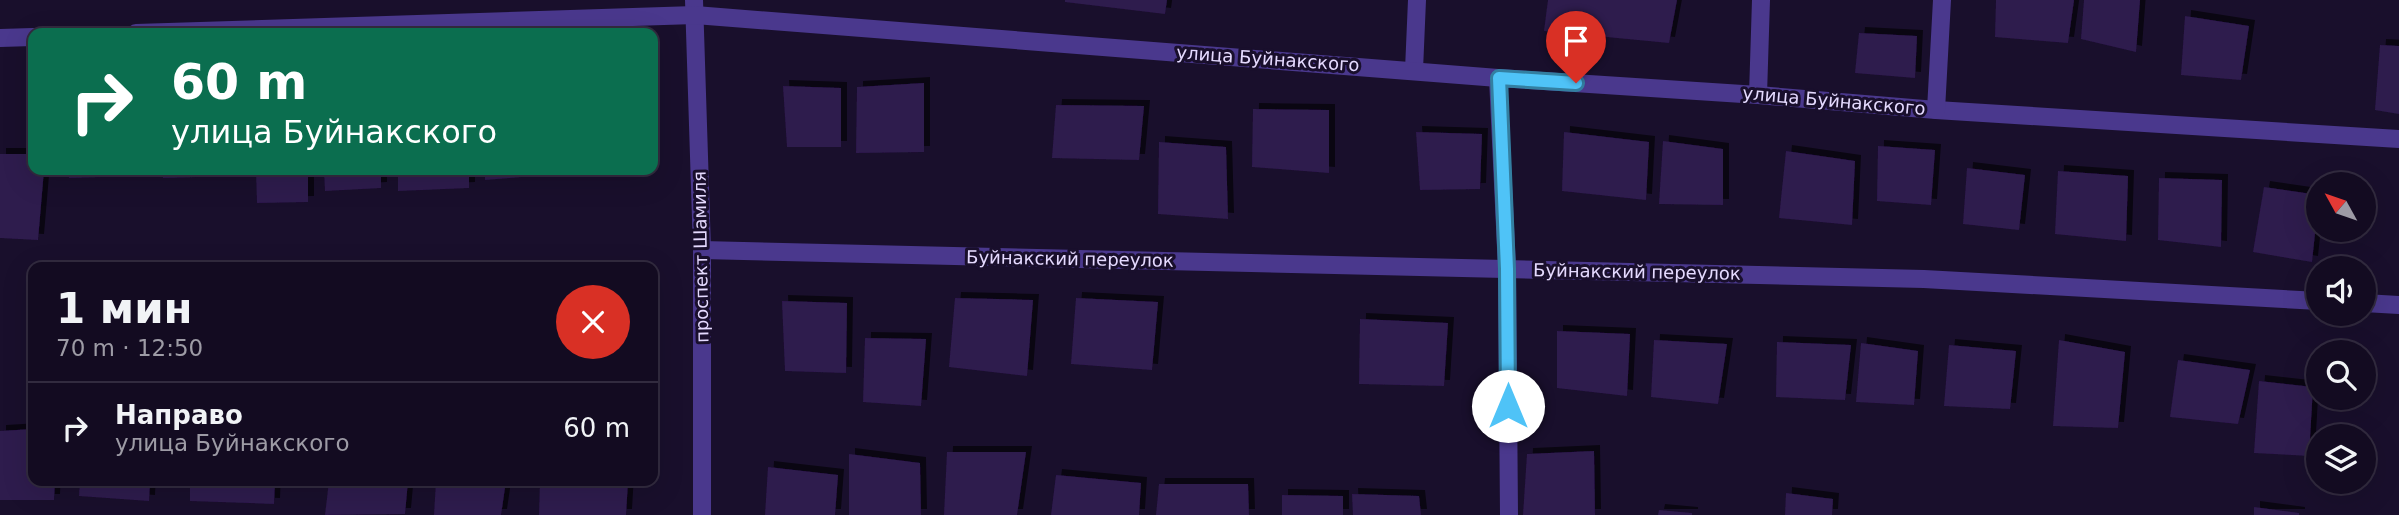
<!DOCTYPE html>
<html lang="ru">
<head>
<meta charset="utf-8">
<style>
	body { margin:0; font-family:"DejaVu Sans",sans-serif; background:#1c142a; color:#f1f3f6; height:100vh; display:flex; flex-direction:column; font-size:26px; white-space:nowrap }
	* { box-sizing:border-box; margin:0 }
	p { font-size:23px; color:#9d9ba5 }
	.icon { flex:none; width:38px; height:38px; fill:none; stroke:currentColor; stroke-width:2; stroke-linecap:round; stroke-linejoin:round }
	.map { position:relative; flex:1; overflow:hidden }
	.side { position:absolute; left:28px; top:262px; width:630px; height:224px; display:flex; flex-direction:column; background:#130b21; border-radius:14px; box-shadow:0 7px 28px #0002,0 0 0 2px #322b3f }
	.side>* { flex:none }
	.banner { position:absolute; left:28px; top:28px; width:630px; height:147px; border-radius:14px; box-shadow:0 7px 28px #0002,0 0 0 2px #322b3f; background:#0b6e4f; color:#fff; overflow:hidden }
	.needle { width:46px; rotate:310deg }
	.controls { position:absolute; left:2306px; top:172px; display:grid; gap:14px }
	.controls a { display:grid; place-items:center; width:70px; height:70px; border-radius:50%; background:#130b21; box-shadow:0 7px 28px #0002,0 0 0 2px #322b3f; font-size:35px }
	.pin { position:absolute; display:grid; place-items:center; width:60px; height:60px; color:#fff; margin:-72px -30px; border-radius:50% 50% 50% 0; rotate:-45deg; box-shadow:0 0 7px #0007 }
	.pin .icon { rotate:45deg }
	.me { position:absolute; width:77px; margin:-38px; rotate:0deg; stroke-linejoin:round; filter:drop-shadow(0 0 5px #0008) }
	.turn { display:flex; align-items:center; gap:24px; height:147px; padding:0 28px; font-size:32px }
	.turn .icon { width:91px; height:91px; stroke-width:2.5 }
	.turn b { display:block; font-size:49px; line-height:60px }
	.round { display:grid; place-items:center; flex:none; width:74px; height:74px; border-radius:37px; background:#1c142a }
	.summary { display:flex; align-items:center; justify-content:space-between; height:119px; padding:0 28px }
	h1 { font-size:42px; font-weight:600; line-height:52px }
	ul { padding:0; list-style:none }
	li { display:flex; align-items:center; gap:21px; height:91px; padding:0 28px; border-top:2px solid #322b3f }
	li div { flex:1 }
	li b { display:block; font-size:26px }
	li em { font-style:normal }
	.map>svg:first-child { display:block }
	.building { fill:#2e1a4e; filter:url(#shadow) }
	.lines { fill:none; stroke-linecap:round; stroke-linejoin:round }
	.lane { stroke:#4a388d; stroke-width:18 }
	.street { stroke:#4a388d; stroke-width:18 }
	.route-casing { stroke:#337fa1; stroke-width:18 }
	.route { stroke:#4fc3f7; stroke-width:12 }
	.labels { text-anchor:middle; stroke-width:6; stroke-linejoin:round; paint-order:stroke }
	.street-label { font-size:18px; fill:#e5daff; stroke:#190f2c }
</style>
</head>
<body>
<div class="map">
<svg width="2399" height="515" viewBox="0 0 2399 515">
	<defs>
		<filter id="shadow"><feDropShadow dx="6" dy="-6" stdDeviation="0" flood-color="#0009"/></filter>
	</defs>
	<rect width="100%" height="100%" fill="#190f2c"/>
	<g class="building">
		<path d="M1065,0H1167L1165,14L1065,2Z"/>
		<path d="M1548,0H1677L1669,43L1544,31Z"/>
		<path d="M1996,0H2074L2068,43L1995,37Z"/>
		<path d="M2084,0H2140L2136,52L2081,39Z"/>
		<path d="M2185,16L2249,26L2241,80L2181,75Z"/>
		<path d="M1859,33L1917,36L1915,78L1855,73Z"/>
		<path d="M2380,45L2399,46V114L2375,110Z"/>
		<path d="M924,83V152L856,153L857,87Z"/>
		<path d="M783,86L841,88V147H787Z"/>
		<path d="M1056,105L1144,106L1139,160L1052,158Z"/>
		<path d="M1253,109L1329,110V173L1252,167Z"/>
		<path d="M1416,132L1482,134L1480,189L1420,190Z"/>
		<path d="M1564,132L1649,142L1646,200L1562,191Z"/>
		<path d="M1663,141L1723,149V205L1659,204Z"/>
		<path d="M1159,142L1226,147L1228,219L1158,214Z"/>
		<path d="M1878,146L1935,150L1931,205L1877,201Z"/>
		<path d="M1786,151L1855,161L1852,225L1779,218Z"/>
		<path d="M0,154H33V170H44L38,240L0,238Z"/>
		<path d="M1967,168L2025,175L2019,230L1963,224Z"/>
		<path d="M69,170H136V176L69,178Z"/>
		<path d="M163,170H234V176L163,178Z"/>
		<path d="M256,170H308V202L257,203Z"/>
		<path d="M324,170H381V188L325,191Z"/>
		<path d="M398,170H469V188L398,191Z"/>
		<path d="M485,170H546V175L485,180Z"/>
		<path d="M563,170H618V172L563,174Z"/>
		<path d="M2058,171L2128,176L2126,241L2055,234Z"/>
		<path d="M2159,178L2222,180L2221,247L2158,240Z"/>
		<path d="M2264,187L2319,195L2312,262L2253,252Z"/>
		<path d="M955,298L1033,300L1027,376L949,367Z"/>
		<path d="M1076,298L1158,302L1152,370L1071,364Z"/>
		<path d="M782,301L847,303L846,373L785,371Z"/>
		<path d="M1360,319L1448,323L1444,386L1359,384Z"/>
		<path d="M1557,331L1630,334L1627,396L1557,388Z"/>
		<path d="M865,338L926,339L921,406L863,402Z"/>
		<path d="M1654,340L1727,344L1718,404L1651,397Z"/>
		<path d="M2059,340L2125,352L2118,428L2053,426Z"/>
		<path d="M1777,342L1851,345L1845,400L1776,397Z"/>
		<path d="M1861,343L1918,351L1914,405L1856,402Z"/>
		<path d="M1949,345L2016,351L2010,409L1944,406Z"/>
		<path d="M2178,360L2250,370L2238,424L2170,417Z"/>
		<path d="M2259,381L2313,387L2309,456L2254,453Z"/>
		<path d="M33,429V481H55L54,500H0V431Z"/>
		<path d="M1594,451L1595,515H1523L1527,454Z"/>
		<path d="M947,452H1026L1017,515H944Z"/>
		<path d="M849,454L920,463L921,515H849Z"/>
		<path d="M768,467L838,475L835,515H765Z"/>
		<path d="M1056,475L1141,483L1139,515H1051Z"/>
		<path d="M80,481H150L149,501L79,496Z"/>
		<path d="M190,481H275L274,504L190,501Z"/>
		<path d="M329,481H408L405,514L325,515Z"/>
		<path d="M436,481H506L501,515H434Z"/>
		<path d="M540,481H628L626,515H539Z"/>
		<path d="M1159,484H1248L1249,515H1156Z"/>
		<path d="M1786,493L1833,499L1832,515H1785Z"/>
		<path d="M1352,494L1419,496L1421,515H1353Z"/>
		<path d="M1282,495L1343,496V515H1282Z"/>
		<path d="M2254,507L2299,513V515H2254Z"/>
		<path d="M1659,510L1692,513V515H1658Z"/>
	</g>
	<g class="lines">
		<path class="lane" d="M1414,70L1417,0"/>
		<g class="street">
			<path d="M694,0L702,250V515"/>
			<path d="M136,33L695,15L1498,78L1758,95L1936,110L2399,139"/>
			<path d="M0,38L33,37"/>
			<path d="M1498,78L1507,269L1509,515"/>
			<path d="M1758,95L1761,0"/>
			<path d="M1936,110L1942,0"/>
			<path d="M702,250L1924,279L2319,301"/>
			<path d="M2364,303L2399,305"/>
		</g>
	</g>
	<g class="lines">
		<g class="route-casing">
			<path id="route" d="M1508,406L1507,269L1499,78L1576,83"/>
		</g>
		<use href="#route" class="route"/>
	</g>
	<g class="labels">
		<g class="street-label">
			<text transform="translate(1268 59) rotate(4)" y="6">улица Буйнакского</text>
			<text transform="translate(1834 101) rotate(5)" y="6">улица Буйнакского</text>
			<text transform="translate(701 257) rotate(-91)" y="6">проспект Шамиля</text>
			<text transform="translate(1070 259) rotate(1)" y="6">Буйнакский переулок</text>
			<text transform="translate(1637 272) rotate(1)" y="6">Буйнакский переулок</text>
		</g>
	</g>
</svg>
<div class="controls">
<a><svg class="needle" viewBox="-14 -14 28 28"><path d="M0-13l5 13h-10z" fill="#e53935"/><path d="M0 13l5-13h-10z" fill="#9d9ba5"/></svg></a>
<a><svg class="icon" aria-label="sound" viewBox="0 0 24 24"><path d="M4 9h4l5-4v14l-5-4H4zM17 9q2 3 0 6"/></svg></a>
<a><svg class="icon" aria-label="search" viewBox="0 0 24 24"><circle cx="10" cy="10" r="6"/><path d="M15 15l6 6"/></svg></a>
<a><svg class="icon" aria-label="layers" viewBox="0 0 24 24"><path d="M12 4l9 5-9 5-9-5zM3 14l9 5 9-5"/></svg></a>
</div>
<div class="pin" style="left:1576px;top:83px;background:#d93025"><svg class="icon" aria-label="arrive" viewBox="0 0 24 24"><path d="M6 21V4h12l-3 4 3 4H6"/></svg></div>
<svg class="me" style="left:1508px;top:406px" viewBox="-20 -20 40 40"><circle r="19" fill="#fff"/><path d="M0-13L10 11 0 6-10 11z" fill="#4fc3f7"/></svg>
<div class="banner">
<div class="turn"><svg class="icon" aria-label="right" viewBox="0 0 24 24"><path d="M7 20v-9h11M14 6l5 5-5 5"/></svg><div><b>60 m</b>улица Буйнакского</div></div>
</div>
<section class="side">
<div class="summary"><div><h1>1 мин</h1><p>70 m · 12:50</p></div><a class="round" style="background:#d93025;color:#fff"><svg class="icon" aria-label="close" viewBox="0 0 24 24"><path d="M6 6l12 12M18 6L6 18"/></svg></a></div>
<ul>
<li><svg class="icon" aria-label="right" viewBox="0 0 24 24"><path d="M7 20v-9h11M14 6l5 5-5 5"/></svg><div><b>Направо</b><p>улица Буйнакского</p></div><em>60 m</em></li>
</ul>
</section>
</div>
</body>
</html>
